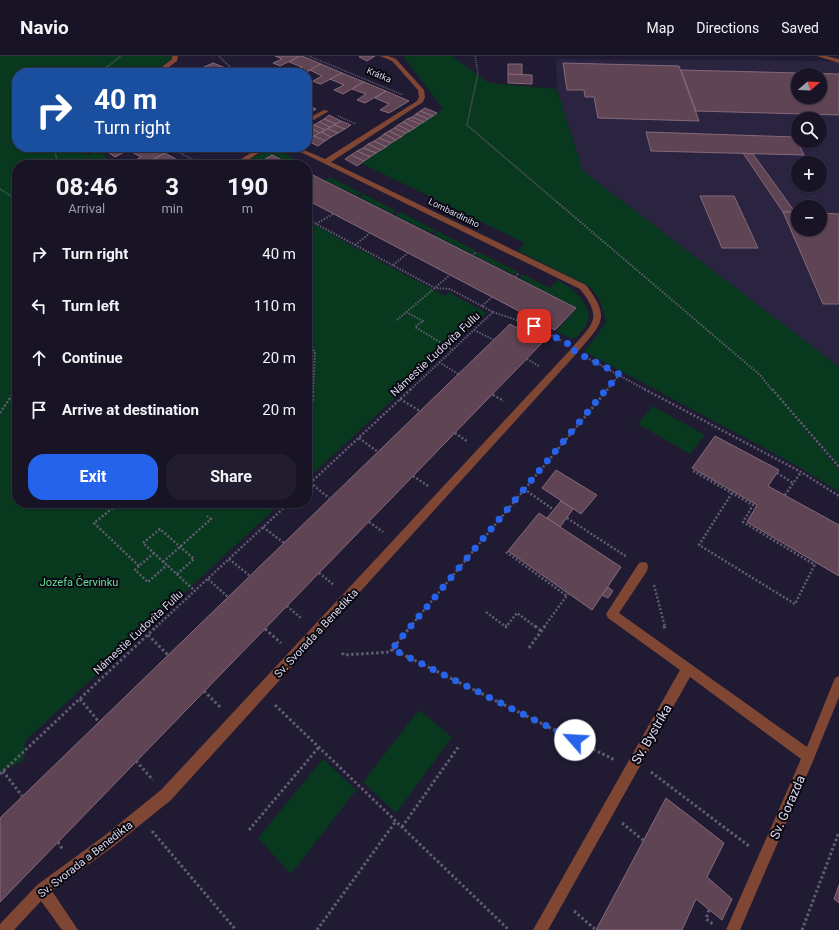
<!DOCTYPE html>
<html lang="en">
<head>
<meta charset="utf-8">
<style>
	body { margin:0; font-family:Roboto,sans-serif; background:#211d2e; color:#f1f3f6; height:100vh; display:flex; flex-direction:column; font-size:15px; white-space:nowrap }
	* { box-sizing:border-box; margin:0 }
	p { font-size:13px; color:#9f9ea7 }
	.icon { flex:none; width:22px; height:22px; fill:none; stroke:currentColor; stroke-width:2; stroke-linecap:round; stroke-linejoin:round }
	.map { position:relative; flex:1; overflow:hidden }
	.panel { position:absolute; left:12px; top:104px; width:300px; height:348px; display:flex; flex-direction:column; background:#181426; border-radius:16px; box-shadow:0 1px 3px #0004,0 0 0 1px #363343 }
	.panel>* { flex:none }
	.banner { position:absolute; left:12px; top:12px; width:300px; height:84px; border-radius:16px; box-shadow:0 1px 3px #0004,0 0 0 1px #363343; background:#1a4fa0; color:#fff; overflow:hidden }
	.needle { width:26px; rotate:71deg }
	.fabs { position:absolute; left:791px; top:12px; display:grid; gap:8px }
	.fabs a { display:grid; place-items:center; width:36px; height:36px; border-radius:50%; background:#181426; box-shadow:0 1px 3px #0004,0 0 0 1px #363343; font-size:20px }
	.pin { position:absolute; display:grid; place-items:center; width:34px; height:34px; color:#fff; margin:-17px; border-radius:8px; box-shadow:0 2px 6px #0006 }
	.me { position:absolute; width:44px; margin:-22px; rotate:296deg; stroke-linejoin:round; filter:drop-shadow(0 0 3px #0008) }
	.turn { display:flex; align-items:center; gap:14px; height:84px; padding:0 16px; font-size:18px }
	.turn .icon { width:52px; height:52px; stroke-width:2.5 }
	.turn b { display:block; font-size:28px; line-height:34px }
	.eta { display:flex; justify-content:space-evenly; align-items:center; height:68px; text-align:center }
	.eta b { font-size:24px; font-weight:700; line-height:28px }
	.cta { display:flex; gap:8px; margin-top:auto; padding:8px 16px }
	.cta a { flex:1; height:46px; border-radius:16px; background:#2563eb; color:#fff; font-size:16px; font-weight:700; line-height:46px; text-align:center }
	.cta a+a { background:#211d2e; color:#f1f3f6 }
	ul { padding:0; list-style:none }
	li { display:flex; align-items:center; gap:12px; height:52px; padding:0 16px }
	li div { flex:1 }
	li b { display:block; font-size:15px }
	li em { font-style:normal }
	header { display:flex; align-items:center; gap:24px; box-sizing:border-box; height:56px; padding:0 20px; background:#181426; border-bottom:1px solid #363343 }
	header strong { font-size:19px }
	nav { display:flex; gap:22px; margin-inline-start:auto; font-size:14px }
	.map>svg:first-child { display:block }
	.built { fill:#2a2441; fill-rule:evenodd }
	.green { fill:#08391f }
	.building { fill:#5f4454; stroke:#86697a; fill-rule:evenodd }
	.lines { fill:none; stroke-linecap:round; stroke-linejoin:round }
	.path-far3 { stroke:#605c72; stroke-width:1.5; stroke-dasharray:1 1; stroke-linecap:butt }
	.path-far2 { stroke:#605c72; stroke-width:2; stroke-dasharray:1.5 1.5; stroke-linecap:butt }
	.path-far1 { stroke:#605c72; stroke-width:2.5; stroke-dasharray:2 2; stroke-linecap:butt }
	.path { stroke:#605c72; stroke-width:3; stroke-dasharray:2.5 2.5; stroke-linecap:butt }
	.lane { fill:#7f4634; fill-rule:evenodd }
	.street { fill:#7f4634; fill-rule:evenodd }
	.route { stroke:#2563eb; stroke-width:7; stroke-dasharray:0 12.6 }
	.labels { text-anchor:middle; stroke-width:4; stroke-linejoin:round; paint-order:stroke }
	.far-street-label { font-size:9px; fill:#d9d7e8; stroke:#090812 }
	.street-label { font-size:11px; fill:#d9d7e8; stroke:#090812 }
	.park-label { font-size:11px; fill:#61e095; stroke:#090812 }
	.near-street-label { font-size:13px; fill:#d9d7e8; stroke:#090812 }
</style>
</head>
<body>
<header>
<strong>Navio</strong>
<nav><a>Map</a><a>Directions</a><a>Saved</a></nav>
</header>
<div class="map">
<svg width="839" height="874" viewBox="0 0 839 874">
	<rect width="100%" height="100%" fill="#201b33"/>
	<path class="built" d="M556,3L839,5V311L583,115L557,33ZM798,19H820V41H798ZM798,63H820V85H798ZM798,107H820V129H798ZM798,151H820V173H798Z"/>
	<g class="green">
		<path d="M0,0H175L152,17H17V91H85L87,100L98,94L107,102L104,109H17V447H281L25,685L24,704L0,716Z"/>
		<path d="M403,0H452L489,27L557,33L583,115L839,311V411L782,346L839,414V436L801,412L584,295L596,281L606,266L600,244L589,230L518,195L525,187L361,107L443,53Z"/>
		<path d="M274,91H284L290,94L285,98L295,103L290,107L272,98L254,109H241L267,93Z"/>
		<path d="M330,121L361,137L357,140L325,124Z"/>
		<path d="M364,138L396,155L392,158L359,141Z"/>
		<path d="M400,156L435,174L431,177L396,160Z"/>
		<path d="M307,166L323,173L357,193L368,197L376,203L445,240L448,236L487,257L307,423Z"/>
		<path d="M437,175L475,194L472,198L434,179Z"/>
		<path d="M478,196L518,216L514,219L474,199Z"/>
		<path d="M522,218L550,232L558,224C573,233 583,241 589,258L586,270L576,282H569L557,275L577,252L519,222Z"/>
		<path d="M653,350L705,379L690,398L638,368Z"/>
		<path d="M419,654L452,681L396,757L363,726Z"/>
		<path d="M323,703L356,734L291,818L258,782Z"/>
	</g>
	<g class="building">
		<path d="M275,0H300L280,10L273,7L282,3Z"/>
		<path d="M300,0H302L321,8L305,17H295L293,16L302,11L289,6Z"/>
		<path d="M361,0H375L367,5L359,1Z"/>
		<path d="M213,7L233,15L230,17H208L200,13Z"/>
		<path d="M563,7L679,10L699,65L598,62L594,41H585L584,34H567Z"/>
		<path d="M321,8L342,17L321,28L317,27L313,25L322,20L310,14Z"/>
		<path d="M508,8H522V19L508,18Z"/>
		<path d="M681,14L839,18V59L696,55ZM798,19H820V41H798Z"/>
		<path d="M342,17L364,26L343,38L334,34L344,29L330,23Z"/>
		<path d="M508,18L532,19V28L508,27Z"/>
		<path d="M364,26L386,35L365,47L357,44L366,38L352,33Z"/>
		<path d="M386,35L409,45L389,57L380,54L389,48L375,42Z"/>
		<path d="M307,49L316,53L307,59Z"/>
		<path d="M425,52L437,57L433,60L420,55Z"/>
		<path d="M420,55L433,60L428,63L416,58Z"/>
		<path d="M416,58L428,63L424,66L412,61Z"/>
		<path d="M329,59L341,65L336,68L324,63Z"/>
		<path d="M412,61L424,66L420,68L407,63Z"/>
		<path d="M324,63L336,68L330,71L319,66Z"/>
		<path d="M407,63L420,68L415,72L403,66Z"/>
		<path d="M341,65L351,69L345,73L334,69Z"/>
		<path d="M319,66L330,71L325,74L314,69Z"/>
		<path d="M403,66L415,72L410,75L398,69Z"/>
		<path d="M314,69L325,74L320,77L309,71Z"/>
		<path d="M334,69L345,73L338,77L328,73Z"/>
		<path d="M398,69L410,75L406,77L394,72Z"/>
		<path d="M309,71L320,77L315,80L307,76V72Z"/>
		<path d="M394,72L406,77L401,81L389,75Z"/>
		<path d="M328,73L338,77L331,81L321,76Z"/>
		<path d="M389,75L401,81L396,84L384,78Z"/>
		<path d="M321,76L331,81L325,85L314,80Z"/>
		<path d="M646,76L795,81L804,99L651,95Z"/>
		<path d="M384,78L396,84L391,87L379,82Z"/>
		<path d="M314,80L325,85L318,90L308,85Z"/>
		<path d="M379,82L391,87L386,91L374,85Z"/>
		<path d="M374,85L386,91L381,94L368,88Z"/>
		<path d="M368,88L381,94L376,97L363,92Z"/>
		<path d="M117,91H134L115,101L108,96Z"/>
		<path d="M134,91H153L165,97L143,109H130L129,108L141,101L128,94Z"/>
		<path d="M363,92L376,97L370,101L357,95Z"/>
		<path d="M357,95L370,101L364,105L351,99Z"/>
		<path d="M165,97L186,109H153L149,106Z"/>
		<path d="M743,97L753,98L795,156H783Z"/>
		<path d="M272,99L292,109H255Z"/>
		<path d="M351,99L364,105L357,110L345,103Z"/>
		<path d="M307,116L515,221L576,252L555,274L543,268L544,266L537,263L536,264L307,144Z"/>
		<path d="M700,140H734L758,192H722Z"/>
		<path d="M783,156H798V173H820V157L839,158V248H823Z"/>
		<path d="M510,268L543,286L0,846V762Z"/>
		<path d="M715,380L779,414L768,430L839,469V520L747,466L757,449L692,412Z"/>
		<path d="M556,414L597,439L581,458L542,432Z"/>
		<path d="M561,445L573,453L560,471L547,462Z"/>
		<path d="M539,457L621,511L592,554L508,495Z"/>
		<path d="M608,531L613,535L608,542L602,539Z"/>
		<path d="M666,742L724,787L707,821L732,843L722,864L696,843L682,874H596Z"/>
		<path d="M839,829V847L834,843Z"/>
	</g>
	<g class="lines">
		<g class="path-far3">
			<path d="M219,0L230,11L242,17"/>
			<path d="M309,0L403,39"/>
			<path d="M475,0L478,17L467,69L558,147"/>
			<path d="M99,17L121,0"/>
			<path d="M338,60L356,68"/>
			<path d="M54,91L58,109"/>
			<path d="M169,91L203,109"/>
			<path d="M0,133L17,144"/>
		</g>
		<g class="path-far2">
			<path d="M557,146L760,319L772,334"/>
			<path d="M307,163L435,232L450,233L493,256L410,334"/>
			<path d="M316,168L333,158"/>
			<path d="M355,189L370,177"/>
			<path d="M472,200L476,196"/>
			<path d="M393,209L408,197"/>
			<path d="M515,221L519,217"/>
			<path d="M482,250L492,241"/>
			<path d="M406,256L423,265L415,271L453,294"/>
			<path d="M493,256L534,270L562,285"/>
			<path d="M397,264L450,219"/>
			<path d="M534,270L541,265"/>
			<path d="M474,274L494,284"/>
			<path d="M307,280L315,297L313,334"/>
			<path d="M527,303L539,310"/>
			<path d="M589,303L646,334"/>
			<path d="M439,306L458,318"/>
			<path d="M15,334L17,331"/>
			<path d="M607,334L619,319"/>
		</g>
		<g class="path-far1">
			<path d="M644,333L801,416L839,440"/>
			<path d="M772,333L839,411"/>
			<path d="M493,339L504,345"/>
			<path d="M400,343L420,355"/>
			<path d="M0,357L16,333"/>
			<path d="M307,360L313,343V333"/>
			<path d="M455,377L468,386"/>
			<path d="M359,382L378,396"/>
			<path d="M693,415L753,449L743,466L815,509"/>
			<path d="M777,417L793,427"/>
			<path d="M413,420L428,430"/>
			<path d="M307,424L329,442"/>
			<path d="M307,430L411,333"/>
			<path d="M524,433L554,454"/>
			<path d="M732,437L699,489L795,548L816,506"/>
			<path d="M785,439L801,416"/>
			<path d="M119,447L94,467L139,510L154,497"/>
			<path d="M567,462L627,501"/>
			<path d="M369,466L383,476"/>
			<path d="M263,471L284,487"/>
			<path d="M506,496L567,540"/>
			<path d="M229,503L250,520"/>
			<path d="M163,506L211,463L207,460"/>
			<path d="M139,510L135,514L148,526L167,509"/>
			<path d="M319,517L334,529"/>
			<path d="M177,518L194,503L160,473L143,487L195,535"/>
			<path d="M208,523L228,541"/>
			<path d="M654,529L665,571"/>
			<path d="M287,550L302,563"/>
			<path d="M486,556L506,571L517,557L536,571"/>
			<path d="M156,571L289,447"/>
			<path d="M410,571L608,333"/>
			<path d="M544,571L568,538"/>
		</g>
		<g class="path">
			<path d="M505,570H507"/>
			<path d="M535,570L541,575"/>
			<path d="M664,570L665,573"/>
			<path d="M265,573L281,587"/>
			<path d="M148,579L168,599"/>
			<path d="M529,592L545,570"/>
			<path d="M392,593L615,704"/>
			<path d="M342,597L344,599L390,596L411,570"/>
			<path d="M204,635L221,652"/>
			<path d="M80,643L99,666"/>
			<path d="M275,649L509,874"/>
			<path d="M136,705L153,724"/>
			<path d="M3,715L22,740"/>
			<path d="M651,716L749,790"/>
			<path d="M0,718L157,570"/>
			<path d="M622,767L643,784"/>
			<path d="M402,771L459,690"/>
			<path d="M249,774L319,691"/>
			<path d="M152,775L236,874"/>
			<path d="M58,786L63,794"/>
			<path d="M709,854L706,863L714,869"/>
			<path d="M574,855L596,874"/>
			<path d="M317,874L396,765"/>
			<path d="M802,874L839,776"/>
		</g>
		<path class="lane" d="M817,0H826L839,3V7Z"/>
		<g class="street">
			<path d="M172,0H178L177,5L161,17H154L172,3Z"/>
			<path d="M380,0H388L396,3L424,34L425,41L423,46L331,106L586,229C612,263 601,268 577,297L171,744L114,790L52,835L78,874H62L41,845L14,874H0V868L37,829L104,780L161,734L571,293C592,268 604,263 580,233L305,98L289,92L288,91H297L325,103L417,45L419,41L418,34L392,5Z"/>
			<path d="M324,54L329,55L307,68V63Z"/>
			<path d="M260,91H268L240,109H232Z"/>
			<path d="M643,506L647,507L648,511L647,515L619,557L807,691L835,622L839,620V641L813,705L740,874H726L801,703L690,621L548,874H533L680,614L608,562L606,558L639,507Z"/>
		</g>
	</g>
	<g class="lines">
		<path class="route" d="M534,270L576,292L574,295L619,318L392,593L575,684"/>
	</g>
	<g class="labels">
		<g class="far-street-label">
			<text transform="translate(379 19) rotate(23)" y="3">Krátka</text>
			<text transform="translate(454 157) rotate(26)" y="3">Lombardiniho</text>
		</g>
		<g class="street-label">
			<text transform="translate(435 298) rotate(-43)" y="4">Námestie Ľudovíta Fullu</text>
			<text transform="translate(138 576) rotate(-43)" y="4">Námestie Ľudovíta Fullu</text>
			<text transform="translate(316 577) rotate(-47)" y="4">Sv. Svorada a Benedikta</text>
			<text transform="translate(85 803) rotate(-38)" y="4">Sv. Svorada a Benedikta</text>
		</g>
		<g class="park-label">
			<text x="79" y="530">Jozefa Červinku</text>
		</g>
		<g class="near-street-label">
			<text transform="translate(651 678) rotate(-60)" y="5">Sv. Bystríka</text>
			<text transform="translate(787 751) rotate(-66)" y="5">Sv. Gorazda</text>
		</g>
	</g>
</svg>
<div class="fabs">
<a><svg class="needle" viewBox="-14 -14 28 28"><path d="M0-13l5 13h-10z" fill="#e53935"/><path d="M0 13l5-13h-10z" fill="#9f9ea7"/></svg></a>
<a><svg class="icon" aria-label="search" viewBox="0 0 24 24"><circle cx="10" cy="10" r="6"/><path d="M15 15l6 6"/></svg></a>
<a>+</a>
<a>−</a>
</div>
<div class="pin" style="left:534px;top:270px;background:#d93025"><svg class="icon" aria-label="arrive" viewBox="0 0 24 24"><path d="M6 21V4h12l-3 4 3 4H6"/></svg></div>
<svg class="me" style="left:575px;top:684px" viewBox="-20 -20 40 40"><circle r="19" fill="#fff"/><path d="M0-13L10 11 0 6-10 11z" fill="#2563eb"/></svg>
<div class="banner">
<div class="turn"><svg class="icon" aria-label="right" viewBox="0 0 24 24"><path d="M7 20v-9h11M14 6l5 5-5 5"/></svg><div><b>40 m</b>Turn right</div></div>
</div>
<section class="panel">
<div class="eta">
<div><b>08:46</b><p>Arrival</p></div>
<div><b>3</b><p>min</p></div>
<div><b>190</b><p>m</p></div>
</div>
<ul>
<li><svg class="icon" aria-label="right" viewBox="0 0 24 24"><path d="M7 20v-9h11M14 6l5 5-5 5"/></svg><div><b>Turn right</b></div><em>40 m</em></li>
<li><svg class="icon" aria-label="left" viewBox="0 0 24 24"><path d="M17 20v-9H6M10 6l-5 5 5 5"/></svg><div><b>Turn left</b></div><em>110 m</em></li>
<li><svg class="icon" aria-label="ahead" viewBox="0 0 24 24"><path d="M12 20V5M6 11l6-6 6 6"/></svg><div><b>Continue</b></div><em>20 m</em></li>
<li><svg class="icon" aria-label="arrive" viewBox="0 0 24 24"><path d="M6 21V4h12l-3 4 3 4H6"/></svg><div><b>Arrive at destination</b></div><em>20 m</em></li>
</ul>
<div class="cta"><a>Exit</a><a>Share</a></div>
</section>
</div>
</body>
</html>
